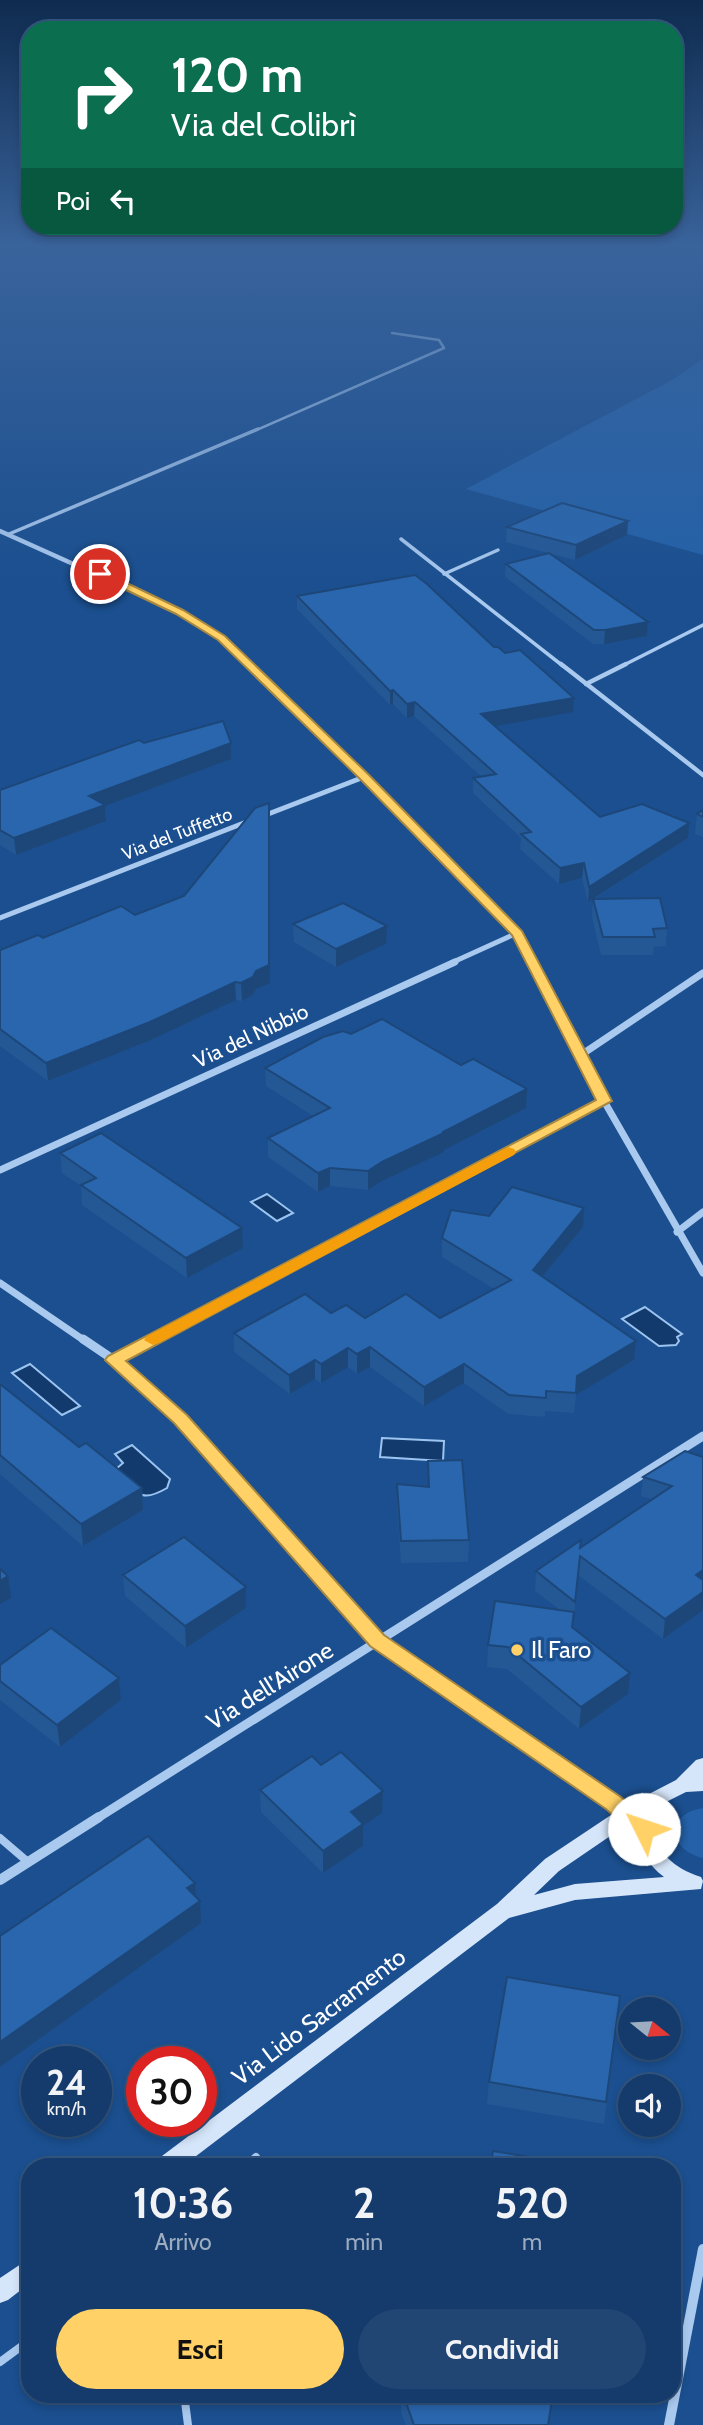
<!DOCTYPE html>
<html lang="it">
<head>
<meta charset="utf-8">
<style>
	body { margin:0; font-family:Cabin,sans-serif; background:#214673; color:#f1f3f6; height:100vh; display:flex; flex-direction:column; font-size:26px; white-space:nowrap }
	* { box-sizing:border-box; margin:0 }
	p { font-size:23px; color:#9dadc1 }
	.icon { flex:none; width:38px; height:38px; fill:none; stroke:currentColor; stroke-width:2; stroke-linecap:round; stroke-linejoin:round }
	.map { position:relative; flex:1; overflow:hidden }
	.side { position:absolute; left:21px; top:2158px; width:660px; height:245px; display:flex; flex-direction:column; background:#143b6b; border-radius:28px; box-shadow:0 4px 10px #0003,0 0 0 2px #33557e }
	.side>* { flex:none }
	.top-card { position:absolute; left:21px; top:21px; width:662px; height:214px; border-radius:28px; box-shadow:0 4px 10px #0003,0 0 0 2px #33557e; background:#0b6e4f; color:#fff; overflow:hidden }
	.needle { width:46px; rotate:108deg }
	.tools { position:absolute; left:618px; top:1997px; display:grid; gap:14px }
	.tools a { display:grid; place-items:center; width:63px; height:63px; border-radius:50%; background:#143b6b; box-shadow:0 4px 10px #0003,0 0 0 2px #33557e; font-size:35px }
	.speed { position:absolute; left:21px; top:2046px; display:flex; gap:14px; font-size:35px; font-weight:700; text-align:center }
	.speed>* { display:grid; place-content:center; width:91px; height:91px; border-radius:50%; background:#143b6b; box-shadow:0 4px 10px #0003,0 0 0 2px #33557e; line-height:1 }
	.speed small { font-size:18px; font-weight:400 }
	.speed .limit { border:10px solid #d22; background:#fff; color:#111 }
	.pin { position:absolute; display:grid; place-items:center; width:60px; height:60px; color:#fff; margin:-30px; border:4px solid #fff; border-radius:50%; box-shadow:0 2px 7px #0007 }
	.me { position:absolute; width:77px; margin:-38px; rotate:311deg; stroke-linejoin:round; filter:drop-shadow(0 0 5px #0008) }
	.turn { display:flex; align-items:center; gap:24px; height:147px; padding:0 35px; font-size:32px }
	.turn .icon { width:91px; height:91px; stroke-width:2.5 }
	.turn b { display:block; font-size:49px; line-height:60px }
	.then { display:flex; align-items:center; height:66px; padding:0 35px; background:#0003; gap:14px; font-size:26px }
	.eta { display:flex; justify-content:space-evenly; align-items:center; height:119px; text-align:center }
	.eta b { font-size:42px; font-weight:700; line-height:49px }
	.primary-button { display:flex; gap:14px; margin-top:auto; padding:14px 35px }
	.primary-button a { flex:1; height:80px; border-radius:42px; background:#ffd166; color:#111; font-size:28px; font-weight:700; line-height:80px; text-align:center }
	.primary-button a+a { background:#214673; color:#f1f3f6 }
	.map>svg:first-child { display:block }
	.green { fill:#2461a8 }
	.water { fill:#123a6d; stroke:#9cc4f0; stroke-width:2 }
	.lines { fill:none; stroke-linecap:round; stroke-linejoin:round }
	.lane-far3 { stroke:#a9c9ee; stroke-width:2.5 }
	.lane-far2 { stroke:#a9c9ee; stroke-width:3.5 }
	.lane-far1 { stroke:#a9c9ee; stroke-width:4.5 }
	.lane { stroke:#a9c9ee; stroke-width:8 }
	.street-far4 { stroke:#a9c9ee; stroke-width:4.5 }
	.street-far3 { stroke:#a9c9ee; stroke-width:5 }
	.street-far2 { stroke:#a9c9ee; stroke-width:7 }
	.street-far1 { stroke:#a9c9ee; stroke-width:9 }
	.street { stroke:#a9c9ee; stroke-width:10 }
	.secondary { fill:#d6e6fa; fill-rule:evenodd }
	.wall { fill:#245895 }
	.shaded-wall { fill:#1d4779 }
	.building { fill:#2a66ad; stroke:#1d4779; stroke-width:2 }
	.route { fill:#ffd166; stroke:#a68842; stroke-width:2 }
	.slow { fill:#f59e0b }
	.poi-dot { fill:#ffd166; stroke:#1b4f8f; stroke-width:2.5 }
	.labels { text-anchor:middle; stroke-width:7; stroke-linejoin:round; paint-order:stroke }
	.far-street-label { font-size:18px; fill:#fff; stroke:#1b4f8f }
	.street-label { font-size:21px; fill:#fff; stroke:#1b4f8f }
	.near-poi-label { font-size:24px; fill:#fff; stroke:#1b4f8f; text-anchor:start }
	.near-street-label { font-size:24px; fill:#fff; stroke:#1b4f8f }
</style>
</head>
<body>
<div class="map">
<svg width="703" height="2425" viewBox="0 0 703 2425">
	<rect width="100%" height="100%" fill="#1b4f8f"/>
	<g class="green">
		<path d="M703,359V555L466,489L672,380Z"/>
		<path d="M703,1808V1858C668,1850 664,1814 703,1808Z"/>
	</g>
	<g class="water">
		<path d="M267,1194L293,1213L277,1221L251,1202Z"/>
		<path d="M645,1307L682,1334L677,1337L679,1341L676,1345L659,1346L622,1319Z"/>
		<path d="M30,1364L80,1406L62,1415L12,1373Z"/>
		<path d="M382,1438L444,1441L443,1461L380,1457Z"/>
		<path d="M132,1445L170,1479L167,1488C138,1505 137,1491 116,1469L123,1463L115,1454Z"/>
	</g>
	<g class="lines">
		<path class="lane-far3" d="M254,431L444,348L439,340L392,333"/>
		<g class="lane-far2">
			<path d="M9,534L258,429"/>
			<path d="M401,539L563,666"/>
			<path d="M444,574L498,550"/>
			<path d="M622,666L703,625"/>
		</g>
		<g class="lane-far1">
			<path d="M561,664L703,775"/>
			<path d="M586,684L626,664"/>
		</g>
		<g class="lane">
			<path d="M0,1838L28,1862"/>
			<path d="M245,2166L256,2157"/>
			<path d="M0,2362L30,2340"/>
			<path d="M184,2394L188,2425"/>
		</g>
		<path class="street-far4" d="M0,531L180,612L222,638L250,666"/>
		<g class="street-far3">
			<path d="M249,664L517,933L533,963"/>
			<path d="M263,816L364,777"/>
			<path d="M0,918L249,821"/>
			<path d="M451,963L517,933"/>
		</g>
		<g class="street-far2">
			<path d="M532,962L604,1101L703,1273"/>
			<path d="M581,1055L703,973"/>
			<path d="M0,1170L455,962"/>
			<path d="M677,1232L703,1212"/>
			<path d="M0,1283L85,1341"/>
			<path d="M150,1341L604,1101"/>
		</g>
		<g class="street-far1">
			<path d="M83,1339L114,1360L180,1419L377,1641L614,1803L633,1819"/>
			<path d="M114,1360L154,1339"/>
			<path d="M96,1819L703,1436"/>
		</g>
		<g class="street">
			<path d="M631,1817L644,1828"/>
			<path d="M0,1880L99,1817"/>
			<path d="M669,2425L703,2249"/>
		</g>
		<g class="secondary">
			<path d="M703,1758V1791L686,1792L662,1804C647,1842 664,1865 701,1877L703,1881L701,1889L575,1900L509,1918L183,2166H155L158,2159L497,1904L545,1859L620,1809L676,1780L696,1760ZM638,1817C634,1842 644,1862 664,1877L575,1884L534,1895L559,1871Z"/>
			<path d="M30,2258V2283L8,2300L0,2303V2278Z"/>
		</g>
	</g>
	<g class="wall">
		<path d="M628,521L627,535L575,560L506,542L507,527Z"/>
		<path d="M506,564L648,622L647,636L604,644H593L505,577Z"/>
		<path d="M297,596L494,647L573,712L494,726L600,817L688,838L594,899L667,928L666,946L654,947L653,955H601L592,917L593,899L588,902L582,878L559,884L520,849L521,838L473,793V778L482,777L414,716L407,718L393,704L390,705L297,609Z"/>
		<path d="M144,743L231,759L105,806L106,821L16,855L0,845V790Z"/>
		<path d="M703,810V837L695,834L697,814Z"/>
		<path d="M135,915L270,983L256,989L253,995L242,1001L236,1000L151,1040L48,1081L0,1046V950L43,938Z"/>
		<path d="M293,924L386,944L336,967L294,942Z"/>
		<path d="M265,1068L526,1108L444,1150V1152L382,1181L368,1190L330,1186L318,1192L268,1157V1138L313,1116L266,1086Z"/>
		<path d="M60,1153L243,1248L187,1278L82,1205L81,1186L62,1173Z"/>
		<path d="M489,1216L583,1227L542,1277L634,1360L576,1395L574,1413L545,1411V1417L508,1414L464,1383L424,1406L370,1367L357,1374L348,1367L321,1383L315,1379L290,1394L234,1352V1333L331,1313L365,1318H440L494,1289L442,1257V1238Z"/>
		<path d="M0,1384L79,1447L142,1488L143,1510L83,1546L0,1474Z"/>
		<path d="M703,1457L663,1639L578,1575L573,1627L628,1694L579,1729L507,1669L487,1667L488,1645L560,1610L535,1591L536,1571L581,1548L652,1499L641,1496L643,1477Z"/>
		<path d="M428,1461L469,1540L468,1562L401,1563L397,1506V1484L428,1487Z"/>
		<path d="M123,1575L246,1608L186,1648L125,1596Z"/>
		<path d="M0,1665L119,1678L121,1700L60,1747L0,1700Z"/>
		<path d="M321,1765L383,1791L382,1813L363,1826V1846L323,1873L261,1812L260,1790Z"/>
		<path d="M620,1996L604,2124L487,2104L489,2082Z"/>
		<path d="M402,2394H553L549,2425H406L401,2412Z"/>
	</g>
	<g class="shaded-wall">
		<path d="M628,521L627,535L575,560L576,545Z"/>
		<path d="M648,622L647,636L604,644L605,630Z"/>
		<path d="M393,690V704L390,705V691Z"/>
		<path d="M574,698L573,712L480,729L481,714Z"/>
		<path d="M415,702L414,716L407,718V704Z"/>
		<path d="M231,743V759L105,806L106,821L16,855L14,838L89,796Z"/>
		<path d="M270,819V983L256,989L253,995L242,1001L241,983L256,971Z"/>
		<path d="M689,823L688,838L588,902L589,887Z"/>
		<path d="M584,863L582,878L559,884L560,868Z"/>
		<path d="M387,926L386,944L336,967V949Z"/>
		<path d="M235,982L236,1000L151,1040L48,1081L46,1063Z"/>
		<path d="M527,1089L526,1108L444,1150V1152L382,1181L368,1190V1171L382,1162Z"/>
		<path d="M330,1168V1186L318,1192V1173Z"/>
		<path d="M584,1208L583,1227L532,1289L533,1270Z"/>
		<path d="M242,1228L243,1248L187,1278L186,1258Z"/>
		<path d="M636,1341L634,1360L576,1395L577,1376Z"/>
		<path d="M370,1347V1367L357,1374V1354Z"/>
		<path d="M348,1348V1367L321,1383V1364Z"/>
		<path d="M315,1360V1379L290,1394L289,1375Z"/>
		<path d="M464,1364V1383L424,1406V1387Z"/>
		<path d="M142,1488L143,1510L83,1546L81,1524Z"/>
		<path d="M703,1570V1588L696,1575Z"/>
		<path d="M8,1576L11,1598L0,1604V1581Z"/>
		<path d="M246,1587V1608L186,1648L185,1626Z"/>
		<path d="M703,1592V1610L663,1639L665,1619Z"/>
		<path d="M630,1673L628,1694L579,1729L581,1707Z"/>
		<path d="M119,1678L121,1700L60,1747L57,1725Z"/>
		<path d="M383,1791L382,1813L363,1826V1846L323,1873V1851L351,1812Z"/>
		<path d="M195,1883L196,1904L200,1901L201,1923L0,2067V2042L187,1888Z"/>
		<path d="M553,2394L549,2425H548Z"/>
	</g>
	<g class="building">
		<path d="M562,503L628,521L576,545L507,527Z"/>
		<path d="M549,553L648,622L605,630H594L506,564Z"/>
		<path d="M415,575L427,584L494,647H498L505,653L520,650L574,698L481,714L600,817L642,804L689,823L589,887L584,863L560,868L521,834L531,832L473,778L496,774L415,702L407,704L393,690L390,691L297,596Z"/>
		<path d="M223,721L231,743L89,796L105,805L14,838L0,830V790L139,740L144,743Z"/>
		<path d="M269,803V965L256,971L253,977L241,983L235,982L150,1022L46,1063L0,1029V950L38,935L43,938L121,906L135,915L184,896L255,808Z"/>
		<path d="M703,810V817L697,814Z"/>
		<path d="M660,898L667,928L653,929L655,937H603L593,899Z"/>
		<path d="M343,903L387,926L336,949L293,924Z"/>
		<path d="M382,1019L461,1065L473,1059L527,1089L443,1132L444,1133L382,1162L368,1171L330,1168L318,1173L268,1138L330,1108L265,1068L323,1037L343,1031L351,1034Z"/>
		<path d="M101,1133L242,1228L186,1258L81,1185L96,1178L60,1153Z"/>
		<path d="M512,1187L584,1208L533,1270L636,1341L577,1376L576,1393L546,1391V1398L509,1395L464,1364L424,1387L370,1347L357,1354L348,1348L321,1364L315,1360L289,1375L234,1333L305,1294L331,1313L346,1305L365,1318L406,1294L440,1318L511,1280L442,1238L451,1210L489,1216Z"/>
		<path d="M0,1384L79,1447L86,1443L142,1488L81,1524L0,1455Z"/>
		<path d="M685,1451L703,1457V1570L696,1575L703,1580V1592L665,1619L580,1556L575,1602L536,1571L581,1540L580,1548L672,1486L643,1477Z"/>
		<path d="M462,1460L469,1540L401,1541L397,1484L429,1487L428,1461Z"/>
		<path d="M184,1537L246,1587L185,1626L123,1575Z"/>
		<path d="M0,1569L8,1576L0,1581Z"/>
		<path d="M495,1601L574,1612L572,1627L630,1673L581,1707L508,1647L488,1645Z"/>
		<path d="M51,1628L119,1678L57,1725L0,1681V1665Z"/>
		<path d="M341,1752L383,1791L351,1812L363,1824L323,1851L260,1790L312,1756L321,1765Z"/>
		<path d="M148,1836L195,1883L187,1888L200,1901L0,2042V1936Z"/>
		<path d="M507,1977L620,1996L606,2102L489,2082Z"/>
		<path d="M493,2151L585,2166H490Z"/>
		<path d="M403,2394H553L548,2425H414Z"/>
	</g>
	<linearGradient id="sky" x2="0" y2="1"><stop stop-color="#0f2b4f"/><stop offset="0.42" stop-color="#39639b"/><stop offset="1" stop-color="#39639b" stop-opacity="0"/></linearGradient>
	<rect width="703" height="584" fill="url(#sky)"/>
	<path class="route" d="M97,572H104L183,610L225,636L368,774L522,931L612,1101L126,1361L187,1415L384,1635L621,1797L652,1823L655,1829L652,1835C634,1841 619,1820 606,1809L370,1646L174,1423L105,1360L108,1356L596,1100L512,935L360,779L218,640L176,614L97,576Z"/>
	<path class="slow" d="M508,1147L514,1149L516,1152L514,1155L159,1343L153,1345L144,1340L147,1336Z"/>
	<circle class="poi-dot" cx="517" cy="1650" r="7"/>
	<g class="labels">
		<g class="far-street-label">
			<text transform="translate(177 834) rotate(-21)" y="6">Via del Tuffetto</text>
		</g>
		<g class="street-label">
			<text transform="translate(251 1036) rotate(-25)" y="7">Via del Nibbio</text>
		</g>
		<g class="near-poi-label">
			<text x="531" y="1658">Il Faro</text>
		</g>
		<g class="near-street-label">
			<text transform="translate(270 1686) rotate(-32)" y="8">Via dell'Airone</text>
			<text transform="translate(319 2017) rotate(-37)" y="8">Via Lido Sacramento</text>
		</g>
	</g>
</svg>
<div class="tools">
<a><svg class="needle" viewBox="-14 -14 28 28"><path d="M0-13l5 13h-10z" fill="#e53935"/><path d="M0 13l5-13h-10z" fill="#9dadc1"/></svg></a>
<a><svg class="icon" aria-label="sound" viewBox="0 0 24 24"><path d="M4 9h4l5-4v14l-5-4H4zM17 9q2 3 0 6"/></svg></a>
</div>
<div class="speed"><div>24<small>km/h</small></div><div class="limit">30</div></div>
<div class="pin" style="left:100px;top:574px;background:#d93025"><svg class="icon" aria-label="arrive" viewBox="0 0 24 24"><path d="M6 21V4h12l-3 4 3 4H6"/></svg></div>
<svg class="me" style="left:644px;top:1829px" viewBox="-20 -20 40 40"><circle r="19" fill="#fff"/><path d="M0-13L10 11 0 6-10 11z" fill="#ffd166"/></svg>
<div class="top-card">
<div class="turn"><svg class="icon" aria-label="right" viewBox="0 0 24 24"><path d="M7 20v-9h11M14 6l5 5-5 5"/></svg><div><b>120 m</b>Via del Colibrì</div></div>
<div class="then">Poi<svg class="icon" aria-label="left" viewBox="0 0 24 24"><path d="M17 20v-9H6M10 6l-5 5 5 5"/></svg></div>
</div>
<section class="side">
<div class="eta">
<div><b>10:36</b><p>Arrivo</p></div>
<div><b>2</b><p>min</p></div>
<div><b>520</b><p>m</p></div>
</div>
<div class="primary-button"><a>Esci</a><a>Condividi</a></div>
</section>
</div>
</body>
</html>
